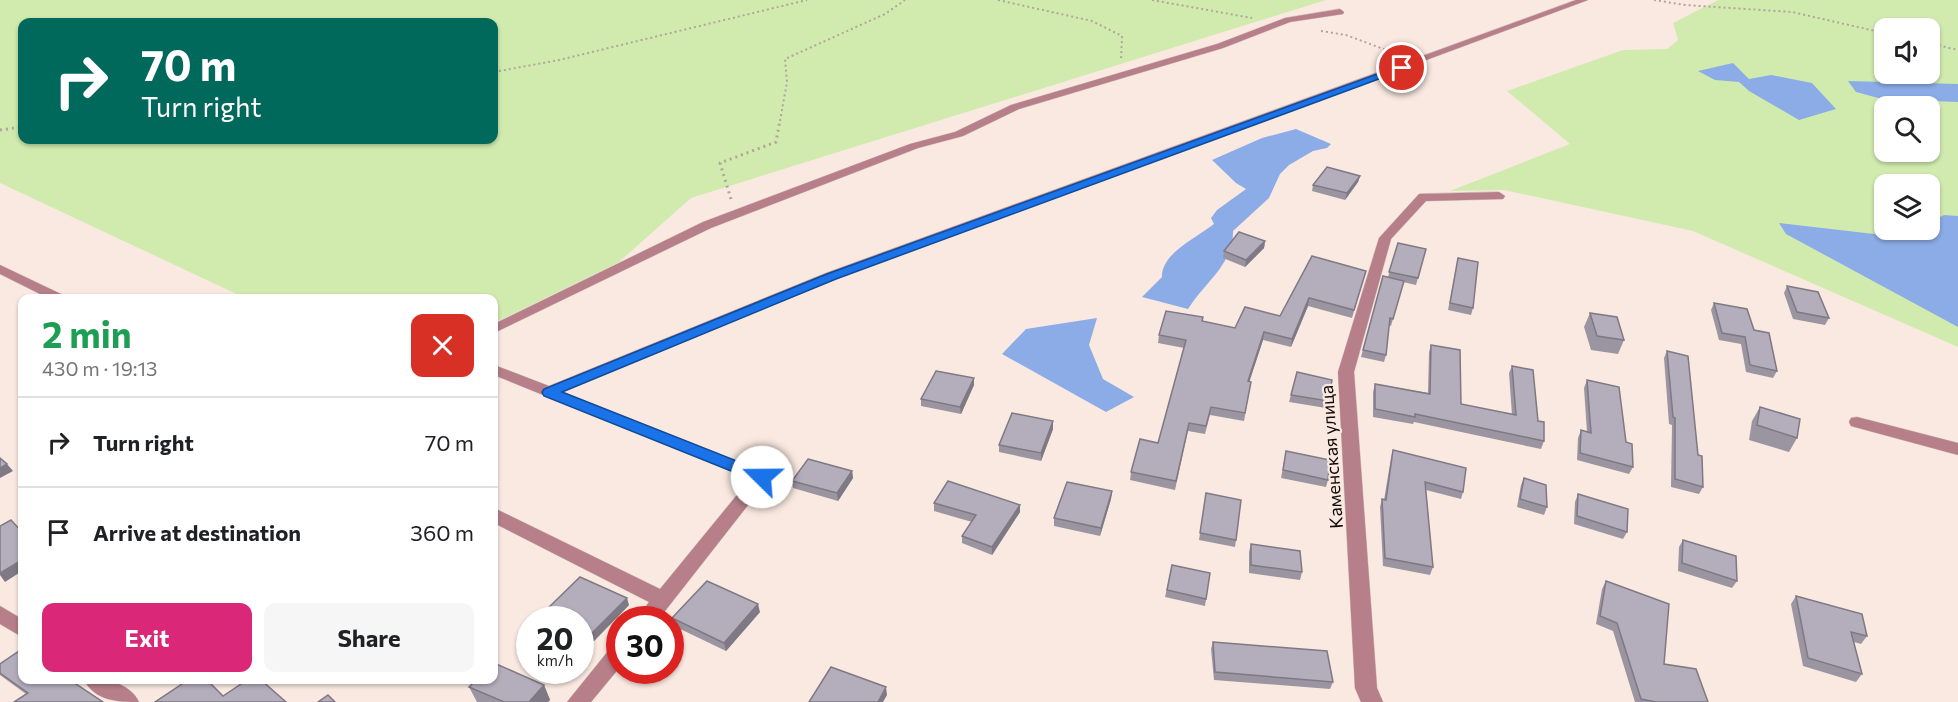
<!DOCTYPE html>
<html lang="en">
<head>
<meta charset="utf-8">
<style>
	body { margin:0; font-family:Commissioner,sans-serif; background:#f6f6f6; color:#202124; height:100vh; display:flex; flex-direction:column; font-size:22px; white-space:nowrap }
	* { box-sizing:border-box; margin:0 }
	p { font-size:20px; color:#757577 }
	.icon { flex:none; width:33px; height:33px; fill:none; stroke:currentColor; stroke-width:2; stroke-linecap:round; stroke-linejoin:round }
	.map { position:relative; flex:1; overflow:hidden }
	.drawer { position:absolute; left:18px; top:294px; width:480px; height:390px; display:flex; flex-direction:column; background:#fff; border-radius:12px; box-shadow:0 2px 4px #0004 }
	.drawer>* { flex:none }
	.guide { position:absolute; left:18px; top:18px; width:480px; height:126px; border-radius:12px; box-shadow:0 2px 4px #0004; background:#00695c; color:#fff; overflow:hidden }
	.tools { position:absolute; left:1874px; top:18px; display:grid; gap:12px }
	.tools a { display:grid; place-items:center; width:66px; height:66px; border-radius:12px; background:#fff; box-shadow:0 2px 4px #0004; font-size:30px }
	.speed { position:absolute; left:516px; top:606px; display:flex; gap:12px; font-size:30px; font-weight:700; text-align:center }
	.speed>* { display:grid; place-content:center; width:78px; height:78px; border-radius:50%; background:#fff; box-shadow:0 2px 4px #0004; line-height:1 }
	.speed small { font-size:15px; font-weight:400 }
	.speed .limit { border:9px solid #d22; background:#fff; color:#111 }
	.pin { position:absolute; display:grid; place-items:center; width:51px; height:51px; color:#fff; margin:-26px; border:3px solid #fff; border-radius:50%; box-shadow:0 2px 6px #0007 }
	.me { position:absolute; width:66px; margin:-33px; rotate:292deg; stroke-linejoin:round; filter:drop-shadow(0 0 4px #0008) }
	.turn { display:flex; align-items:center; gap:21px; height:126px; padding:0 24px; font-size:27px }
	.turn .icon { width:78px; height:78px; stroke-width:2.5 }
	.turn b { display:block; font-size:42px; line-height:51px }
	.round { display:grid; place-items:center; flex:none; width:63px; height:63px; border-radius:12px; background:#f6f6f6 }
	.head { display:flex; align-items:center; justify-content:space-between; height:102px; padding:0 24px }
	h1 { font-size:36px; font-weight:700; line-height:45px; color:#1e9e55 }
	.primary-button { display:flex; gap:12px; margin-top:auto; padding:12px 24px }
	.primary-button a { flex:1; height:69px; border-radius:12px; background:#db2777; color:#fff; font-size:24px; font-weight:700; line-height:69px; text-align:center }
	.primary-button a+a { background:#f6f6f6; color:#202124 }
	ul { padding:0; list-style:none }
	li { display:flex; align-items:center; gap:18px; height:90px; padding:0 24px; border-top:2px solid #e0e0e0 }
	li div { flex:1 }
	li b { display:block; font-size:22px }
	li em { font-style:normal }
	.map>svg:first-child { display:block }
	.green { fill:#d1ebaf; fill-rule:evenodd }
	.water { fill:#8cace7 }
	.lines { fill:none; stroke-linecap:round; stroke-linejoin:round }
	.street-casing { stroke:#d5c5be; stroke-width:1 }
	.path-far1 { stroke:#b1a49d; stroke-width:2; stroke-dasharray:2 3; stroke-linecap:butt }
	.path { stroke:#b1a49d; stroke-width:3; stroke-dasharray:2 4; stroke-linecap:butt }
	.street { fill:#b67f8a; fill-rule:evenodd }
	.wall { fill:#9b95a2 }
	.shaded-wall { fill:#7e7984 }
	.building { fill:#b4adbc; stroke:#7e7984; stroke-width:1.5 }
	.route { fill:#1a73e8; stroke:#114b97; stroke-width:1.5 }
	.labels { text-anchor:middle; stroke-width:4.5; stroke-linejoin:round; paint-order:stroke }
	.street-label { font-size:18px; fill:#100b08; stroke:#fae9e1 }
</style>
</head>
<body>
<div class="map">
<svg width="1958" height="702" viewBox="0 0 1958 702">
	<rect width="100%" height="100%" fill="#fae9e1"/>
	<g class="green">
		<path d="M0,0H1326L691,198L619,262L494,323V298H245L0,183ZM22,22H494V140H22Z"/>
		<path d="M1718,0H1958V347L1693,231L1504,190L1450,191L1570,144L1507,91L1623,50L1667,49L1678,40L1673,23ZM1884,28H1929V74H1884ZM1884,106H1929V152H1884ZM1884,184H1929V230H1884Z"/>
	</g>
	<g class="water">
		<path d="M1733,63L1749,79L1771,75L1812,83L1836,109L1799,120L1749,91L1739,82L1715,80L1698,71Z"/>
		<path d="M1848,81L1958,84V102L1882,99L1856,92Z"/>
		<path d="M1296,129L1331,144L1327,148L1313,151L1289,165L1280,174L1269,198L1233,231C1234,264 1204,283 1188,309L1142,297L1162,277C1161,253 1198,237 1214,224L1211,218L1217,210L1246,189L1236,183L1212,160L1262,138Z"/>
		<path d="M1944,215L1958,216V327L1786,234L1779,223L1900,237L1916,230H1929V223Z"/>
		<path d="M1097,318L1089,345L1103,379L1134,397L1106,412L1002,354L1026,329Z"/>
	</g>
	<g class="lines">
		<g class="street-casing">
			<g id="street">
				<path d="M1576,0H1588L836,279L563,392L767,473L770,477L658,620H636L649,602L494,523V508L660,589L750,479L494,375V365L549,386L826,273Z"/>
				<path d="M1340,9L1344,12L1343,14L1290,22L1223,48L1019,109L963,136L918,148L711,228L494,333V324L703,222L910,144L955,132L1011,105L1217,44L1285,18Z"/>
				<path d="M1499,192L1505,196L1503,199L1426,201L1391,239L1354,372L1377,688L1383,702H1361L1355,688L1338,372L1379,238L1419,194Z"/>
				<path d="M0,265L63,295L65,298H48L0,274Z"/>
				<path d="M1857,417L1958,443V455L1851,426L1849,422L1851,418Z"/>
				<path d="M0,606L22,619V637L0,624Z"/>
				<path d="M620,643V667L591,702H567L613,645Z"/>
				<path d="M84,680C104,678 129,682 139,702C118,702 95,701 84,680Z"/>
			</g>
		</g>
		<g class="path-far1">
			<path d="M998,0L1092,21L1122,36L1121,61"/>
			<path d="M1152,0L1252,18"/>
			<path d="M1654,0L1685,5L1792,12L1884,33"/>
			<path d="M1321,31L1346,35L1394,53"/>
			<path d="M1929,43L1958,50"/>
			<path d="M494,72L559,60L807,0"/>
			<path d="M780,121L787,82L785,59L885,14L905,0"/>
		</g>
		<g class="path">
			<path d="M0,130L22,127"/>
			<path d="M731,199L720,163L776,142L780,120"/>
		</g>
		<use href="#street" class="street"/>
	</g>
	<g class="wall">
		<path d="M1360,176L1358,182L1345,200L1312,191L1313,185Z"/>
		<path d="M1265,241L1264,248L1245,267L1223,258L1224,251Z"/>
		<path d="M1398,243L1426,249L1416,285L1403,282L1391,326L1389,325L1386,355L1384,362L1361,357L1383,276L1388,277Z"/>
		<path d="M1312,256L1366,271L1352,318L1308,306L1291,347L1263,340L1249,381L1251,382L1244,421L1210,415L1205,434L1188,431L1175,490L1130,480L1131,472L1158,443L1184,348L1158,343L1159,335L1203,321L1235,328L1280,316Z"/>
		<path d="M1458,258L1473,308L1471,315L1448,310Z"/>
		<path d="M1787,286L1829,318L1825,325L1793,319L1784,293Z"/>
		<path d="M1714,303L1754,330L1777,371L1773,378L1746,372L1741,344L1719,340L1711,310Z"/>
		<path d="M1590,313L1624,340L1618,354L1591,350L1584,327Z"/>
		<path d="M1431,345L1461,404L1512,415L1509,373L1512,366L1538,421L1544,441L1541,449L1414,422L1413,424L1373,417V392L1375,384L1428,393L1429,352Z"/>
		<path d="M1667,351L1698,455L1703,487L1699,494L1671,487L1672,425L1669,424L1664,358Z"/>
		<path d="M1297,372L1332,380L1326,408L1289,402Z"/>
		<path d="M974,378V385L961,414L921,406V399Z"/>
		<path d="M1587,380L1626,442L1633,467L1629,474L1577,460L1578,438L1581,430L1587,432L1584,388Z"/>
		<path d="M1760,407L1797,438L1789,452L1749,440L1752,421Z"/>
		<path d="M1053,429L1041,461L999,452V445Z"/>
		<path d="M1393,450L1463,492L1461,499L1426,490L1433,567L1430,575L1383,566L1380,507L1382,499L1384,500L1391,458Z"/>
		<path d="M1286,451L1328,480L1326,487L1281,478Z"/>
		<path d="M852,471L853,478L838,501L793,488L792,481Z"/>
		<path d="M1524,478L1547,507L1544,515L1517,507L1521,485Z"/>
		<path d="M1112,491L1111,499L1100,536L1054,526V518Z"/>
		<path d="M1206,493L1236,540L1235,547L1199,540Z"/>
		<path d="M1578,494L1627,532L1623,539L1574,524L1575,502Z"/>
		<path d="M934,503L1020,505V512L992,555L962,543V536L972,522L934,511Z"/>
		<path d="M1683,540L1737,581L1732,588L1678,571L1679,547Z"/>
		<path d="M1251,544L1302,572L1300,580L1249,573V552Z"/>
		<path d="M1172,565L1210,573L1205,606L1165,597Z"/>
		<path d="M1606,581L1664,664L1708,702H1635L1613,631L1596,624L1602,589Z"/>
		<path d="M1796,596L1867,636L1861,644L1854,642L1862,674L1856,682L1803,666L1791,604Z"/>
		<path d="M629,605L594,641L580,635V620H548L545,611Z"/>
		<path d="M760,612L726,651L674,626L672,618Z"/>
		<path d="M1213,642L1333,682L1330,689L1214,680L1211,649Z"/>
		<path d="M0,664L103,702L26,694L0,675Z"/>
		<path d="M544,685L550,700L548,702H477L469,687Z"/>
	</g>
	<g class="shaded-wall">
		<path d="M1360,176L1358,182L1345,200L1347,193Z"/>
		<path d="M1265,241L1264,248L1245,267L1246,260Z"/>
		<path d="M1309,298L1308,306L1291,347L1292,339Z"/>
		<path d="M1264,332L1263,340L1247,389L1248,381Z"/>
		<path d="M974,378V385L961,414L960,407Z"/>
		<path d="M1053,421V429L1041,461V453Z"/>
		<path d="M7,464L13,471L0,478V468Z"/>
		<path d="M852,471L853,478L838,501L837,493Z"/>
		<path d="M1112,491L1111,499L1100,536L1101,528Z"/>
		<path d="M1020,505V512L992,555V547Z"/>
		<path d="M22,560V571L5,582L0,575V573Z"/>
		<path d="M627,598L629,605L594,641L592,633Z"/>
		<path d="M758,604L760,612L726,651L724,643Z"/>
		<path d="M544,685L550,700L548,702H529Z"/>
		<path d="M886,687L887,695L883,702H878Z"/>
	</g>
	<g class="building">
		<path d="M1327,167L1360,176L1347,193L1313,185Z"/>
		<path d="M1239,232L1265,241L1246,260L1224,251Z"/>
		<path d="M1398,243L1426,249L1418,278L1389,272Z"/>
		<path d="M1312,256L1366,271L1354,310L1309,298L1292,339L1264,332L1248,381L1251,382L1245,413L1211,407L1206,426L1189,423L1176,481L1131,472L1140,439L1158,443L1186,340L1159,335L1166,311L1203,317L1202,321L1235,328L1245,307L1280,316Z"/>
		<path d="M1458,258L1478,262L1473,308L1450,303Z"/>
		<path d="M1383,276L1404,281L1393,319L1390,318L1386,355L1363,350Z"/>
		<path d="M1787,286L1818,292L1829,318L1797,312Z"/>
		<path d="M1714,303L1747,309L1754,330L1769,333L1777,371L1750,365L1745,337L1722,333Z"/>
		<path d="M1590,313L1617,317L1624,340L1597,336Z"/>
		<path d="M1431,345L1460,350L1461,404L1516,415L1512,366L1533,370L1538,421L1544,422V441L1415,414V417L1375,409V384L1430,394Z"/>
		<path d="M1667,351L1688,356L1698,455L1702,456L1703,487L1675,479V418L1673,417Z"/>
		<path d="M936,371L974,378L960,407L921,399Z"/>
		<path d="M1297,372L1332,380L1328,401L1291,395Z"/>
		<path d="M1587,380L1619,387L1626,442L1632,444L1633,467L1580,453L1581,430L1591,433Z"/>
		<path d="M1760,407L1800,419L1797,438L1757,425Z"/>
		<path d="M1012,413L1053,421L1041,453L999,445Z"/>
		<path d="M1393,450L1466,468L1463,492L1425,482L1433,567L1385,558L1382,499L1386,500Z"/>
		<path d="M1286,451L1330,460L1328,480L1283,470Z"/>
		<path d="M0,458L7,464L0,468Z"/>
		<path d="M808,459L852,471L837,493L792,481Z"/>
		<path d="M1524,478L1546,485L1547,507L1520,499Z"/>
		<path d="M948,481L1020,505L992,547L962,536L976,515L934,503Z"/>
		<path d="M1067,482L1112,491L1101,528L1054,518Z"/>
		<path d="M1206,493L1241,500L1236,540L1200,533Z"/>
		<path d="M1578,494L1628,509L1627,532L1577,516Z"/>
		<path d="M11,520L22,532V560L0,573V526Z"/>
		<path d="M1683,540L1736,556L1737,581L1682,563Z"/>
		<path d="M1251,544L1300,551L1302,572L1251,565Z"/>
		<path d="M1172,565L1210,573L1206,599L1167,590Z"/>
		<path d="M580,577L627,598L592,633L580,628V620H562L545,611Z"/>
		<path d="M707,581L758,604L724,643L672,618Z"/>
		<path d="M1606,581L1669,604L1664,664L1696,669L1708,702H1656L1641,699L1617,623L1600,616Z"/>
		<path d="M1796,596L1862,614L1867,636L1851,632L1862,674L1808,658Z"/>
		<path d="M1213,642L1327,651L1333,682L1215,672Z"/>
		<path d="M22,649V680H70L103,702H14L28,693L0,673V664Z"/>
		<path d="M494,663L544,685L529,702H504L469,687L476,680H494Z"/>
		<path d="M831,667L886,687L878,702H809Z"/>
		<path d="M188,680H207L223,696L247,680H261L286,702H155Z"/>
		<path d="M328,695L335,702H318Z"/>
	</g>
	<path class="route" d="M1402,65L1406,66V69L836,279L562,392L767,473L769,477L767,481H756L544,396L542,392L544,389L827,274Z"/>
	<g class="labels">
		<g class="street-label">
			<text transform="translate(1332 457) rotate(-94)" y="6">Каменская улица</text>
		</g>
	</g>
</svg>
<div class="tools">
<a><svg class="icon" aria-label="sound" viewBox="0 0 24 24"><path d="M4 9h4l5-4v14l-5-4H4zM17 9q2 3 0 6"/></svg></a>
<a><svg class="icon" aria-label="search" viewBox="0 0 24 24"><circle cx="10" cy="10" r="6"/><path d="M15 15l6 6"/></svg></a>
<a><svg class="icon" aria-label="layers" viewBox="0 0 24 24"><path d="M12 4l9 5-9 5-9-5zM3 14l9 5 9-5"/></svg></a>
</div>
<div class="speed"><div>20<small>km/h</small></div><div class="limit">30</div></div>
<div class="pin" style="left:1402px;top:68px;background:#d93025"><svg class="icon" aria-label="arrive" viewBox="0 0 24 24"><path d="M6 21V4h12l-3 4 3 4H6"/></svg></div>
<svg class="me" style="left:762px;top:477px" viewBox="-20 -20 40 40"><circle r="19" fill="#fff"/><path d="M0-13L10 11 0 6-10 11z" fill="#1a73e8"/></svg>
<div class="guide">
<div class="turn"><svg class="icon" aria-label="right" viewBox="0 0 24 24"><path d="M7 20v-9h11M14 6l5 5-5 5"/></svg><div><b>70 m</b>Turn right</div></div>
</div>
<section class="drawer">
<div class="head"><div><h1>2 min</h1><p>430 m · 19:13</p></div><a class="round" style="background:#d93025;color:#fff"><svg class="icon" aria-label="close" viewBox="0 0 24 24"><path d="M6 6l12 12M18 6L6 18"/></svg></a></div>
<ul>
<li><svg class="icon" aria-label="right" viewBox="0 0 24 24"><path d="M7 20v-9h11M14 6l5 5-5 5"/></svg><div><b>Turn right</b></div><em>70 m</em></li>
<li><svg class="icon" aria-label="arrive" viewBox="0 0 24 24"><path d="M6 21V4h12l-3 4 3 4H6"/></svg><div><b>Arrive at destination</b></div><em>360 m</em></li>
</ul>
<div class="primary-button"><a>Exit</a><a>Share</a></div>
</section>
</div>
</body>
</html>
